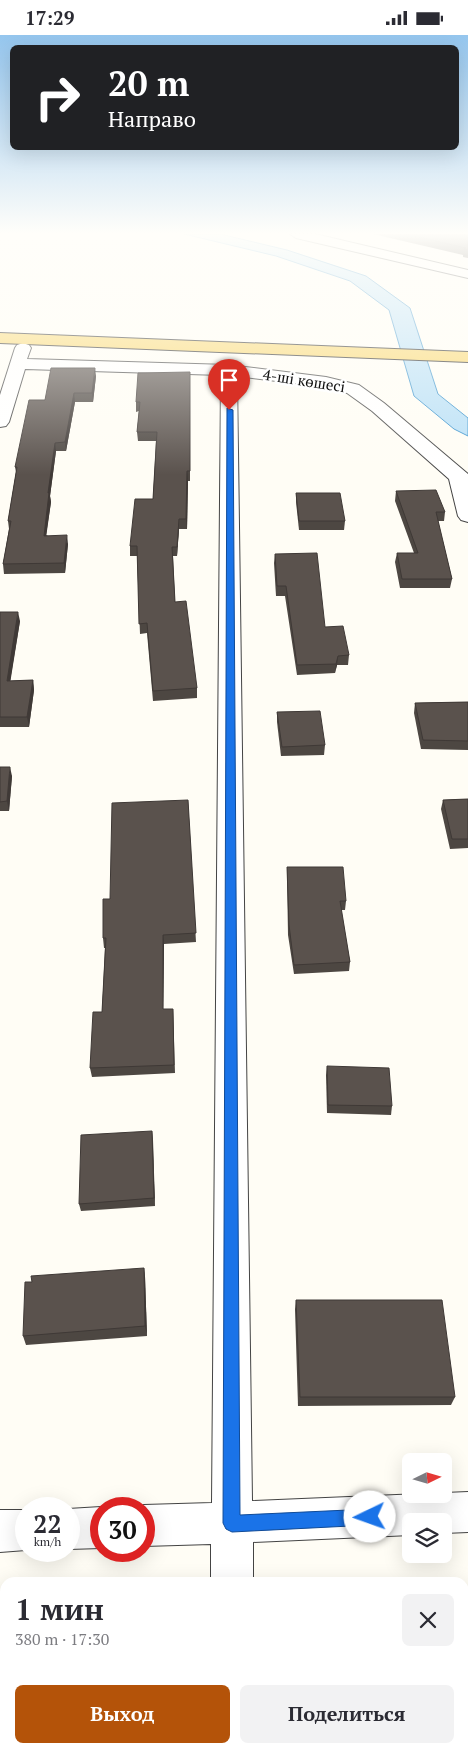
<!DOCTYPE html>
<html lang="ru">
<head>
<meta charset="utf-8">
<style>
	body { margin:0; font-family:"PT Serif",serif; background:#f2f2f3; color:#2b2b33; height:100vh; display:flex; flex-direction:column; font-size:19px; white-space:nowrap }
	* { box-sizing:border-box; margin:0 }
	p { font-size:16px; color:#7c7c81 }
	.icon { flex:none; width:28px; height:28px; fill:none; stroke:currentColor; stroke-width:2; stroke-linecap:round; stroke-linejoin:round }
	.map { position:relative; flex:1; overflow:hidden }
	.panel { position:absolute; left:0px; top:1542px; width:469px; height:176px; display:flex; flex-direction:column; background:#fff; border-radius:15px 15px 0 0; box-shadow:0 5px 20px #0002 }
	.panel>* { flex:none }
	.hud { position:absolute; left:10px; top:10px; width:449px; height:105px; border-radius:8px; box-shadow:0 5px 20px #0002; background:#202124; color:#fff; overflow:hidden }
	.needle { width:32px; rotate:85deg }
	.tools { position:absolute; left:402px; top:1418px; display:grid; gap:10px }
	.tools a { display:grid; place-items:center; width:50px; height:50px; border-radius:8px; background:#fff; box-shadow:0 5px 20px #0002; font-size:25px }
	.speed { position:absolute; left:15px; top:1462px; display:flex; gap:10px; font-size:25px; font-weight:700; text-align:center }
	.speed>* { display:grid; place-content:center; width:65px; height:65px; border-radius:50%; background:#fff; box-shadow:0 5px 20px #0002; line-height:1 }
	.speed small { font-size:12px; font-weight:400 }
	.speed .limit { border:8px solid #d22; background:#fff; color:#111 }
	.pin { position:absolute; display:grid; place-items:center; width:42px; height:42px; color:#fff; margin:-51px -21px; border-radius:50% 50% 50% 0; rotate:-45deg; box-shadow:0 0 5px #0007 }
	.pin .icon { rotate:45deg }
	.me { position:absolute; width:55px; margin:-28px; rotate:267deg; stroke-linejoin:round; filter:drop-shadow(0 0 4px #0008) }
	.turn { display:flex; align-items:center; gap:18px; height:105px; padding:0 15px; font-size:22px }
	.turn .icon { width:65px; height:65px; stroke-width:2.5 }
	.turn b { display:block; font-size:35px; line-height:42px }
	.round { display:grid; place-items:center; flex:none; width:52px; height:52px; border-radius:8px; background:#f2f2f3 }
	.headline { display:flex; align-items:center; justify-content:space-between; height:85px; padding:0 15px }
	h1 { font-size:30px; font-weight:800; line-height:38px }
	.action { display:flex; gap:10px; margin-top:auto; padding:10px 15px }
	.action a { flex:1; height:58px; border-radius:8px; background:#b45309; color:#fff; font-size:20px; font-weight:800; line-height:58px; text-align:center }
	.action a+a { background:#f2f2f3; color:#2b2b33 }
	.status { display:flex; justify-content:space-between; align-items:center; height:35px; padding:0 25px; background:#fff; direction:ltr }
	.status svg { height:14px; fill:currentColor }
	.map>svg:first-child { display:block }
	.water { fill:#b9e0f7; stroke:#3f96cf }
	.lines { fill:none; stroke-linecap:round; stroke-linejoin:round }
	.minor-casing { stroke:#444; stroke-width:2 }
	.primary-casing { stroke:#222; stroke-width:2 }
	.minor { fill:#fff; fill-rule:evenodd }
	.primary { fill:#f9d66b; fill-rule:evenodd }
	.wall { fill:#4d4742 }
	.shaded-wall { fill:#3f3936 }
	.building { fill:#5a524d; stroke:#3f3936 }
	.route { fill:#1a73e8; stroke:#114b97 }
	.labels { text-anchor:middle; stroke-width:5; stroke-linejoin:round; paint-order:stroke }
	.far-street-label { font-size:15px; fill:#111; stroke:#fff }
</style>
</head>
<body>
<div class="status"><b>17:29</b><svg viewBox="0 0 49 12"><path d="M0 12V9h3v3zM5 12V6h3v6zM10 12V3h3v9zM15 12V0h3v12zM26 1h20v11H26zM47 4h2v5h-2z"/></svg></div>
<div class="map">
<svg width="468" height="1718" viewBox="0 0 468 1718">
	<rect width="100%" height="100%" fill="#fffdf5"/>
	<path class="water" d="M184,199H220L287,215L366,241L410,273L438,359L468,383V401L454,394L414,361L389,275L350,246L276,221Z"/>
	<g class="lines">
		<g class="minor-casing">
			<g id="minor">
				<path d="M290,199H315L468,235V243L296,203Z"/>
				<path d="M23,308L29,310L31,313L27,324L229,330L326,342L359,350L384,368L468,439V487L461,485L458,481L449,444L372,376L347,358L325,352L237,341L252,1466L468,1457V1497L444,1498V1486H411V1500L253,1507V1548H211V1509L144,1511V1474H136L144,1470L212,1468L221,340L25,334L9,387L6,391L0,392V360L15,313L17,310Z"/>
				<path d="M101,1472L104,1474H101V1513L69,1514L68,1474Z"/>
				<path d="M0,1475H26V1515L0,1517Z"/>
				<rect x="209" y="1714" width="46" height="4"/>
			</g>
		</g>
		<g class="primary-casing">
			<path id="primary" d="M0,298L468,317V327L0,308Z"/>
		</g>
		<use href="#minor" class="minor"/>
		<use href="#primary" class="primary"/>
	</g>
	<g class="wall">
		<path d="M373,199H468V223L463,222V220Z"/>
		<path d="M190,337V446H188L187,494H179L177,521H173L175,567L197,653V663L153,666L147,598L140,599L137,521H130V511L153,464L156,406H138L137,397L139,376L136,377V367Z"/>
		<path d="M96,341L93,367H75L66,416H56L50,461L51,467L46,500L68,509L65,538L4,539L3,529L9,494L8,486L16,437L15,432L45,365Z"/>
		<path d="M396,456L445,477L444,486H438L452,544L450,553H400L395,527L397,518H414L395,466Z"/>
		<path d="M296,458L345,486L344,495H299L296,467Z"/>
		<path d="M275,519L325,592L349,620L348,630H337L335,638L297,640L285,561H276L274,528Z"/>
		<path d="M0,577L20,586L10,646L33,645L34,655L29,692H0Z"/>
		<path d="M468,667V715L421,714L414,678L415,668Z"/>
		<path d="M277,677L325,710L324,720L281,721L277,687Z"/>
		<path d="M0,732L12,741L9,776H0Z"/>
		<path d="M468,764V813L450,814L441,774L443,765Z"/>
		<path d="M188,765L196,907L164,909L163,974H173L175,1038L92,1042L90,1033L102,977L105,913H104L103,903L110,864Z"/>
		<path d="M287,832L346,866L345,875H341L350,927L349,936L294,939L288,900L287,841Z"/>
		<path d="M327,1031L392,1071L391,1080L327,1078L326,1040Z"/>
		<path d="M152,1096L155,1171L81,1176L79,1169Z"/>
		<path d="M144,1233L145,1242L147,1301L26,1310L23,1301Z"/>
		<path d="M296,1265L455,1362L451,1370L298,1371L295,1274Z"/>
		<path d="M379,1714H464L468,1718H380Z"/>
	</g>
	<g class="shaded-wall">
		<path d="M95,333L96,341L93,367L92,358Z"/>
		<path d="M74,358L75,367L66,416L65,407Z"/>
		<path d="M55,408L56,416L50,461L51,467L45,510L44,501L48,458Z"/>
		<path d="M187,436L188,446L187,494L186,484Z"/>
		<path d="M179,484V494L177,521V512Z"/>
		<path d="M67,500L68,509L65,538L64,528Z"/>
		<path d="M18,577L20,586L9,655L7,646Z"/>
		<path d="M338,621L337,630L335,638L336,629Z"/>
		<path d="M33,645L34,655L29,692L27,682Z"/>
		<path d="M10,732L12,741L9,776L7,766Z"/>
		<path d="M163,900L164,909L163,983Z"/>
		<path d="M152,1096L153,1104L155,1171L154,1163Z"/>
		<path d="M144,1233L145,1242L147,1301L145,1291Z"/>
	</g>
	<g class="building">
		<path d="M406,199H468V215L464,214L466,213Z"/>
		<path d="M51,333H95L92,358H74L65,407L55,408L48,458H49L44,501L67,500L64,528L3,529L11,486H8L17,432H15L29,365H45Z"/>
		<path d="M190,337V436H187L186,484H179L177,512H172L175,567L186,566L197,653L153,656L147,588L139,589L137,511H130L135,464H153L157,397H137L140,367H136L138,338Z"/>
		<path d="M436,455L445,477H436L452,544H402L397,518H418L396,456Z"/>
		<path d="M296,458H340L345,486H299Z"/>
		<path d="M317,518L325,592L343,591L349,620L338,621L336,629L297,630L286,551H277L275,519Z"/>
		<path d="M0,577H18L7,646L33,645L27,682H0Z"/>
		<path d="M468,667V706L423,705L415,668Z"/>
		<path d="M320,676L325,710L282,712L277,677Z"/>
		<path d="M0,732H10L7,766L0,767Z"/>
		<path d="M468,764V804H452L443,765Z"/>
		<path d="M188,765L196,898L163,900V974H173L174,1030L90,1033L93,977H102L106,903H103V864H110L112,768Z"/>
		<path d="M287,832H343L346,866H340L350,927L294,930L289,890Z"/>
		<path d="M327,1031L389,1033L392,1071L328,1070Z"/>
		<path d="M152,1096L154,1163L79,1169L81,1100Z"/>
		<path d="M144,1233L145,1291L23,1301L25,1247H32L31,1241Z"/>
		<path d="M296,1265H442L455,1362H300Z"/>
		<path d="M464,1677H468V1718H383V1714H464Z"/>
		<rect x="106" y="1714" width="48" height="4"/>
	</g>
	<linearGradient id="sky" x2="0" y2="1"><stop stop-color="#95c6ee"/><stop offset="0.45" stop-color="#fffefa"/><stop offset="1" stop-color="#fffefa" stop-opacity="0"/></linearGradient>
	<rect width="468" height="440" fill="url(#sky)"/>
	<path class="route" d="M227,373L233,375L240,1480L370,1474L376,1476L378,1482L376,1488L370,1490L232,1497L226,1494L223,1488Z"/>
	<g class="labels">
		<g class="far-street-label">
			<text transform="translate(304 346) rotate(9)" y="5">4-ші көшесі</text>
		</g>
	</g>
</svg>
<div class="tools">
<a><svg class="needle" viewBox="-14 -14 28 28"><path d="M0-13l5 13h-10z" fill="#e53935"/><path d="M0 13l5-13h-10z" fill="#7c7c81"/></svg></a>
<a><svg class="icon" aria-label="layers" viewBox="0 0 24 24"><path d="M12 4l9 5-9 5-9-5zM3 14l9 5 9-5"/></svg></a>
</div>
<div class="speed"><div>22<small>km/h</small></div><div class="limit">30</div></div>
<div class="pin" style="left:229px;top:375px;background:#d93025"><svg class="icon" aria-label="arrive" viewBox="0 0 24 24"><path d="M6 21V4h12l-3 4 3 4H6"/></svg></div>
<svg class="me" style="left:370px;top:1482px" viewBox="-20 -20 40 40"><circle r="19" fill="#fff"/><path d="M0-13L10 11 0 6-10 11z" fill="#1a73e8"/></svg>
<div class="hud">
<div class="turn"><svg class="icon" aria-label="right" viewBox="0 0 24 24"><path d="M7 20v-9h11M14 6l5 5-5 5"/></svg><div><b>20 m</b>Направо</div></div>
</div>
<section class="panel">
<div class="headline"><div><h1>1 мин</h1><p>380 m · 17:30</p></div><a class="round"><svg class="icon" aria-label="close" viewBox="0 0 24 24"><path d="M6 6l12 12M18 6L6 18"/></svg></a></div>
<div class="action"><a>Выход</a><a>Поделиться</a></div>
</section>
</div>
</body>
</html>
